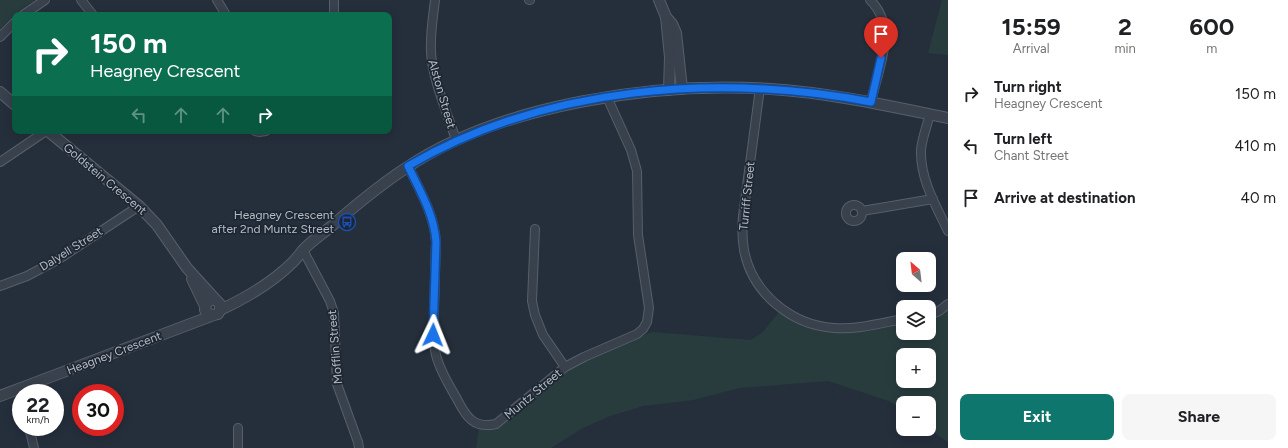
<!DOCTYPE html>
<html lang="en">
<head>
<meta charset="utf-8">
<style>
	body { margin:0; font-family:Figtree,sans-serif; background:#f6f6f6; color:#202124; height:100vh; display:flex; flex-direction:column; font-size:15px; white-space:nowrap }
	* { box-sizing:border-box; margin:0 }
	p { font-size:13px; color:#757577 }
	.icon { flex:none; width:22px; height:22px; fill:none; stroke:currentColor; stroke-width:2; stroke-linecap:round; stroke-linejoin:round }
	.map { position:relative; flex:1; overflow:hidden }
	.details { display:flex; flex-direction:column; background:#fff; width:340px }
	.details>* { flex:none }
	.hud { position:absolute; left:12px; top:12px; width:380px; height:122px; border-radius:8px; box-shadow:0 2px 10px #0003; background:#0b6e4f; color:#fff; overflow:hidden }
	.needle { width:26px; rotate:332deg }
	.buttons { position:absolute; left:896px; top:252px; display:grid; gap:8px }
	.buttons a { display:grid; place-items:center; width:40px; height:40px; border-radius:8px; background:#fff; box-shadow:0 2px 10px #0003; font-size:20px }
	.speed { position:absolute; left:12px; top:384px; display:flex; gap:8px; font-size:20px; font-weight:700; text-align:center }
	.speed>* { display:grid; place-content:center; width:52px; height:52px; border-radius:50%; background:#fff; box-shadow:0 2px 10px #0003; line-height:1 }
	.speed small { font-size:10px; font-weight:400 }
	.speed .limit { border:6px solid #d22; background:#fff; color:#111 }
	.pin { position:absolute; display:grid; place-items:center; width:34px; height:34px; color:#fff; margin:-41px -17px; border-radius:50% 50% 50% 0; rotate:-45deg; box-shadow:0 0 4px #0007 }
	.pin .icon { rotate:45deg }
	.me { position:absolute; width:44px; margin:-22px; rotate:2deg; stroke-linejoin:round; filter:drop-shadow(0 0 3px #0008) }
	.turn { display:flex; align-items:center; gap:14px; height:84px; padding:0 12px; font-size:18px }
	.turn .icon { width:52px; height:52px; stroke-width:2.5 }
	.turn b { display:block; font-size:28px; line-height:34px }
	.lanes { display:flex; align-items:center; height:38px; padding:0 12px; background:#0003; justify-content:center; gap:20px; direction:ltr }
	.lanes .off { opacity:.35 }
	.eta { display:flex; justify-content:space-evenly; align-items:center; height:68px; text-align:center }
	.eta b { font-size:24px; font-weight:700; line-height:28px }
	.button { display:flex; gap:8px; margin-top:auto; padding:8px 12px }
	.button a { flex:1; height:46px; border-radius:8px; background:#0f766e; color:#fff; font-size:16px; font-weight:700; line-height:46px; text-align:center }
	.button a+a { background:#f6f6f6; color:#202124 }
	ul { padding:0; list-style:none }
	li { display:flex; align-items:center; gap:12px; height:52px; padding:0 12px }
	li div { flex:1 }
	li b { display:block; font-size:15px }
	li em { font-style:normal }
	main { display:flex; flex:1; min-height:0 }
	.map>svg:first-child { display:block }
	.green { fill:#283c3e; fill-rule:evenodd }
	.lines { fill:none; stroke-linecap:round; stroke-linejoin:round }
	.minor-casing { stroke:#565f6a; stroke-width:10 }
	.tertiary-casing { stroke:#565f6a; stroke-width:12 }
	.minor { stroke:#38414c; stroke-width:8 }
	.tertiary { stroke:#38414c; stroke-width:10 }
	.route-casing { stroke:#114b97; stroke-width:10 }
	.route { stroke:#1a73e8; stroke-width:7 }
	.labels { text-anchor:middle; stroke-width:3.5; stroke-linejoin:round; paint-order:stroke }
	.street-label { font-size:12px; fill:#b4bcc7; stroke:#1d2631 }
	.poi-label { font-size:12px; fill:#b4bcc7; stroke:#1d2631; text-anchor:end }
</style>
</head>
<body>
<main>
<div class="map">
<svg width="948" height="448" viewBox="0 0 948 448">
	<rect width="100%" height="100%" fill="#252f3c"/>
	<g class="green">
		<path d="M0,0H35L21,9L0,29Z"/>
		<path d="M942,0H948V55L928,53Z"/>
		<path d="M948,308V442L929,429V403H903V410L889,401L828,381L739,388L693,400L643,406L610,416L581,429L551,448H476L479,429L495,428L504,424L539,392L558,377L572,368L590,358L652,332L751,340L762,333L779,312C824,341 854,332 903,323V333H929V317ZM903,355H929V381H903Z"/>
	</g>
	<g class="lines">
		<g class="minor-casing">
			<g id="minor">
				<path d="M81,0L93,15"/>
				<path d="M217,0L226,15"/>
				<path d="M334,0V15"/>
				<path d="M435,0C433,17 430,34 431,52C432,78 448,115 456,140"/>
				<path d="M529,0H530"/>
				<path d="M870,0C899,28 878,68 871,102"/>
				<path d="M23,15L45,0"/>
				<path d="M0,37L15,22"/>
				<path d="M760,88L743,216C742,228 742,238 744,250C752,293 791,325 834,328C856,330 881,323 903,319"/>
				<path d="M930,114C927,126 922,138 921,150C920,179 936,206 948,231"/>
				<path d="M255,131L259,132L266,131"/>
				<path d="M0,162L46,131"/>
				<path d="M408,166C420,191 434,214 436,242C435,264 435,287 434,309C434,324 432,340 436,355C440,371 449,385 457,399C466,417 474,429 496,424L565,367L584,357L637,334L643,329L647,322L649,308L638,235L637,171L631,150L607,97"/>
				<circle cx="854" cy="213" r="8"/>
				<path d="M862,211L933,199"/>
				<path d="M535,229L532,301L535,315L543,335L565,367"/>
				<path d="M303,250L330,301L334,313L337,384L358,442L359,448"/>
				<path d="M0,286L27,276L59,259L139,206"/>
				<path d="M929,315L939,311L948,304"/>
				<path d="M29,427L34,448"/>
				<path d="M238,428V448"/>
			</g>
		</g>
		<g class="tertiary-casing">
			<g id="tertiary">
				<path d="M659,0L666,17L672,24L676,33L682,89"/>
				<path d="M666,17L670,57L669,90"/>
				<path d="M0,92L15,105"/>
				<path d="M48,131L139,206L157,225L187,268L216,300"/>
				<path d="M192,279L205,306"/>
				<path d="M220,310C246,298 273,282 293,262C297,258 300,254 303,250C312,240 324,233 334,224C357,204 380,185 406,168C503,103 657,82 771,89C831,93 889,106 948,118"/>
				<path d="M0,396L21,388L214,315L218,314L220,310V304L216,300H210L206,304L205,310L208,314L214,315"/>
			</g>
		</g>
		<use href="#minor" class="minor"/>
		<use href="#tertiary" class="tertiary"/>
	</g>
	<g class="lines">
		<g class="route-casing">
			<path id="route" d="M433,335L436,242C434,214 420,191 408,166C545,86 717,73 871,102L881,58"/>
		</g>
		<use href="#route" class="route"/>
	</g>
	<defs>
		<g id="bus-ring" transform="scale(0.9)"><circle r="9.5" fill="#1d2631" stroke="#1a4fb4" stroke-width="1.5"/><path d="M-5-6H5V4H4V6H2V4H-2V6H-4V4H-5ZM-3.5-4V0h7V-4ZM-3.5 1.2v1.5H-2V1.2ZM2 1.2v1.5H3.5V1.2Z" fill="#1a4fb4"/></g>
	</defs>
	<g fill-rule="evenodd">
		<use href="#bus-ring" x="347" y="222"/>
	</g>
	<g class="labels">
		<g class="street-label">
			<text transform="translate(442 94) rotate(74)" y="4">Alston Street</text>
			<text transform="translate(105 179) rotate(40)" y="4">Goldstein Crescent</text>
			<text transform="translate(747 196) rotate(-84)" y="4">Turriff Street</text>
			<text transform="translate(71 249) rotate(-32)" y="4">Dalyell Street</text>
			<text transform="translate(335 347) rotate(-95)" y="4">Mofflin Street</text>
			<text transform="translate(114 353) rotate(-21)" y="4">Heagney Crescent</text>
			<text transform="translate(533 394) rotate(-40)" y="4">Muntz Street</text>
		</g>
		<g class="poi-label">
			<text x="334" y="219">Heagney Crescent<tspan x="334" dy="14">after 2nd Muntz Street</tspan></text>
		</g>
	</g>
</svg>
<div class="buttons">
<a><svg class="needle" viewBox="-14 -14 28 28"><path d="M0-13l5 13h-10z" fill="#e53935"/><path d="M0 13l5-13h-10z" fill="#757577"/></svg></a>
<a><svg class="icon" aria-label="layers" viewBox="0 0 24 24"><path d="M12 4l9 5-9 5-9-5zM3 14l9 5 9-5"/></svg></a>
<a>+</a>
<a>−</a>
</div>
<div class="speed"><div>22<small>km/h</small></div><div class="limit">30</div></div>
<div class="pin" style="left:881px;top:58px;background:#d93025"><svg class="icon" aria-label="arrive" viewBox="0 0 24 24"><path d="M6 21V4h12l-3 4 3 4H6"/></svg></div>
<svg class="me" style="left:433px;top:335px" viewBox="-20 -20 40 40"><path d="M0-17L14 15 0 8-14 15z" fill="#1a73e8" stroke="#fff" stroke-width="4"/></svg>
<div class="hud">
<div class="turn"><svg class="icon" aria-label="right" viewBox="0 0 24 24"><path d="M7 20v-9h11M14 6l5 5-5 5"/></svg><div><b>150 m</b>Heagney Crescent</div></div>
<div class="lanes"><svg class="icon off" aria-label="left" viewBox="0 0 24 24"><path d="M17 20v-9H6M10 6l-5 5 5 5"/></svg><svg class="icon off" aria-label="ahead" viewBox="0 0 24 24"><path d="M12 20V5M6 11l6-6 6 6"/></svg><svg class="icon off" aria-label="ahead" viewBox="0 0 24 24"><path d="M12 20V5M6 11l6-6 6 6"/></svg><svg class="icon" aria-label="right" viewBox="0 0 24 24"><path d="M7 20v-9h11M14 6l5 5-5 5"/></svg></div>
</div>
</div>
<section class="details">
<div class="eta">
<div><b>15:59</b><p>Arrival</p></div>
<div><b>2</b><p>min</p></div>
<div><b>600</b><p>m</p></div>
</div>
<ul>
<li><svg class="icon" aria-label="right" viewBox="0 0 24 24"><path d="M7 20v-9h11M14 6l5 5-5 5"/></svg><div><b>Turn right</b><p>Heagney Crescent</p></div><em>150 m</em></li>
<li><svg class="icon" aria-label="left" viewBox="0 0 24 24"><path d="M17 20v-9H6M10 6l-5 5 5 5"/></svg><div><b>Turn left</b><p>Chant Street</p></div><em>410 m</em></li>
<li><svg class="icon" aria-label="arrive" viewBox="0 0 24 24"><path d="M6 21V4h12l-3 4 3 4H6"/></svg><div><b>Arrive at destination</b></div><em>40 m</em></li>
</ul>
<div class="button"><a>Exit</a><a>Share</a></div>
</section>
</main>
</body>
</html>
